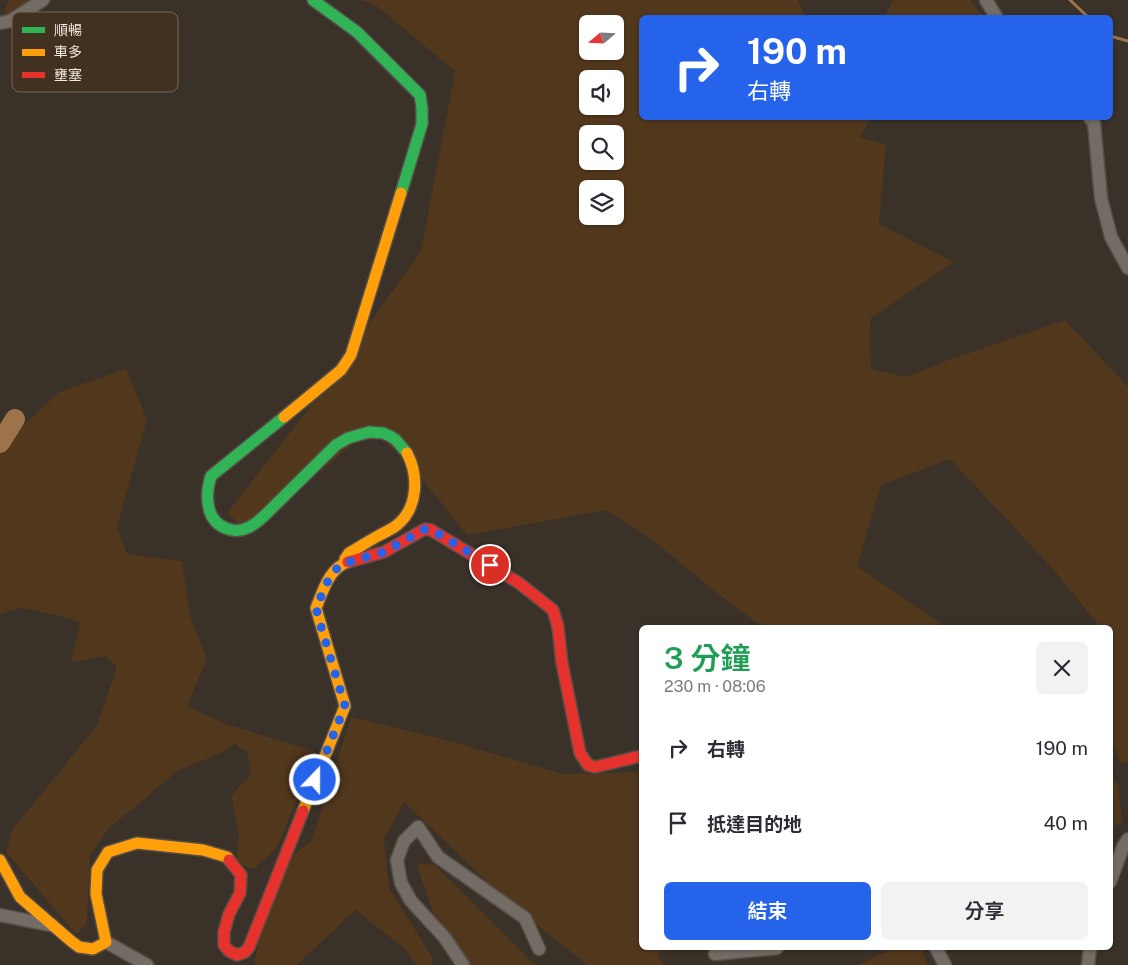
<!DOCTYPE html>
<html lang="zh-TW">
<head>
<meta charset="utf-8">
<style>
	body { margin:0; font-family:"Public Sans","Noto Sans TC",sans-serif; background:#f2f2f3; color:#2b2b33; height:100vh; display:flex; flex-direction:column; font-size:19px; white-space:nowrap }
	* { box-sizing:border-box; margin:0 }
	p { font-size:16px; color:#7c7c81 }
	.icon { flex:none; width:28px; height:28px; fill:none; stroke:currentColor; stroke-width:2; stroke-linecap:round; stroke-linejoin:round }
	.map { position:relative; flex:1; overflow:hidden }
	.side { position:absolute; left:639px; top:625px; width:474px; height:325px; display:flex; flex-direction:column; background:#fff; border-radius:8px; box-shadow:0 1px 4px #0004 }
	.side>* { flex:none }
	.guide { position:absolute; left:639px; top:15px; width:474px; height:105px; border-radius:8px; box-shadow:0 1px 4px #0004; background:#2563eb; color:#fff; overflow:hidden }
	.needle { width:32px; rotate:251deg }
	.fabs { position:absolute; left:579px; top:15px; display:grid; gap:10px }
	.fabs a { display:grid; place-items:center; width:45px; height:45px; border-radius:8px; background:#fff; box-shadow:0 1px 4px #0004; font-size:25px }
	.pin { position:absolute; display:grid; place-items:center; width:42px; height:42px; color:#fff; margin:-21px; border:2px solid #fff; border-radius:50%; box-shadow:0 1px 5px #0007 }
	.me { position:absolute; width:55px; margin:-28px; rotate:22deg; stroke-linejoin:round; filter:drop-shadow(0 0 4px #0008) }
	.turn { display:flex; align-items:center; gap:18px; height:105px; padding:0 25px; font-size:22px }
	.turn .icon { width:65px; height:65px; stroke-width:2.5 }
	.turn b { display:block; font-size:35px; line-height:42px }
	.round { display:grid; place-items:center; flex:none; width:52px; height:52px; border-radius:8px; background:#f2f2f3 }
	.summary { display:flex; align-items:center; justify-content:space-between; height:85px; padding:0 25px }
	h1 { font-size:30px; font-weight:600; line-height:38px; color:#1e9e55 }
	.button { display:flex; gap:10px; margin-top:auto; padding:10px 25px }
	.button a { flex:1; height:58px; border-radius:8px; background:#2563eb; color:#fff; font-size:20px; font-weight:600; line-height:58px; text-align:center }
	.button a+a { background:#f2f2f3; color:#2b2b33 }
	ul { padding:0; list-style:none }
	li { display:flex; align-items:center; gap:15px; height:75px; padding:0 25px }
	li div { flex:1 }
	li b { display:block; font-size:19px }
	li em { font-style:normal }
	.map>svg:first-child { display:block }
	.green { fill:#51371c; fill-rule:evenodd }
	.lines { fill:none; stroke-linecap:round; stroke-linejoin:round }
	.stream { stroke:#9d7349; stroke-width:3 }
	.river { stroke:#9d7349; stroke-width:20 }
	.street-casing { stroke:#564e47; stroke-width:15 }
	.fast-casing { stroke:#564e47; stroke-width:14 }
	.slow-casing { stroke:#564e47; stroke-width:14 }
	.jam-casing { stroke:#564e47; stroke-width:14 }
	.street { stroke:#736c64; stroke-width:12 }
	.fast { stroke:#30b455; stroke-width:11 }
	.slow { stroke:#ff9f0a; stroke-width:11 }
	.jam { stroke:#e5322d; stroke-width:11 }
	.route { stroke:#2563eb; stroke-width:9; stroke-dasharray:0 16.2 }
	.key { fill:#413121; stroke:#76685a; stroke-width:1 }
	.key-label { font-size:14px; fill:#f2e7de }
</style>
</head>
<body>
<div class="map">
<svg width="1128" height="965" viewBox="0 0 1128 965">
	<rect width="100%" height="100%" fill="#3a3128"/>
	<g class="green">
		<path d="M9,0H31L15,12L3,14Z"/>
		<path d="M360,0H798L806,17L641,18V118H870L860,137L886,145L879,224L954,262L870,319L871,369L906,377L951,359L1065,320L1128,387V762L1121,764L1110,737V628L1100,627L1053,569L950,459L881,485L857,566L946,627H763L723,598L655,542L606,510L467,535L417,473L372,428L247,532L227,513L307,411L421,251L455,71L374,4ZM588,24H615V51H588ZM588,79H615V106H588ZM588,134H615V161H588ZM588,189H615V216H588Z"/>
		<path d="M893,0H970L984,17H884Z"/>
		<path d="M126,369L147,419L117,527L127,554L182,561L190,615L207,659L187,706L226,724L317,752L277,848L254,869L236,863L239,835L231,796L251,774L247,752L235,744L216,755L177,771L134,808L109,828L90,856L87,923L76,934L6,852L12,830L97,725L117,667L105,656L71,663L80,622L60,616L20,608L0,614V447L59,392Z"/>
		<path d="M351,717L439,738L563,774L641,772V948H660L659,957L665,965H587L506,900L404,802L384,839L389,888L432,957V965H417L405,949L355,910L297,965H254L272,872L312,840Z"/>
		<path d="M1118,782L1122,824L1110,826V783Z"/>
		<path d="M416,863L435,865L535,965H458L436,921Z"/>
		<path d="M894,948H922L927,965H858Z"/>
	</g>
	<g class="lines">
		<g class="stream">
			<path d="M1070,0L1089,18"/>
			<path d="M1110,36L1128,41"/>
		</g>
		<path class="river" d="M0,443L15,419"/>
		<g class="street-casing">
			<g id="street">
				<path d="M986,0L997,18"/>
				<path d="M0,23L10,21L43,0"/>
				<path d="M1090,118L1094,123L1101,198L1111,237L1128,268"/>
				<path d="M1110,882L1123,847L1128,839"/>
				<path d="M0,915L50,925"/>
				<path d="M106,942L147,965"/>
				<path d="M936,948L945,965"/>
				<path d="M715,954L777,948"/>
				<path d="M463,965L445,938L411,901L401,883L397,860L404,841L418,827L438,857L525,918L539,949"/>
				<path d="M1088,965L1090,948"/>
			</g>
		</g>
		<g class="fast-casing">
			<g id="fast">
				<path d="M313,0L357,32L420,95L422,108V124L401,193"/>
				<path d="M284,417L211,476C205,495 205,522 228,529C234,531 241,531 247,528C253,526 258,521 263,517L336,445L348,438L369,432L383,433L390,436L396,440L407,453"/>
			</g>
		</g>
		<g class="slow-casing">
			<g id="slow">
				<path d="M284,417L341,370L351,355L401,193"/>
				<path d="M345,559L349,553C358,548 367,542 376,537C383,533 391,530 397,525C418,508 419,476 407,453"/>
				<path d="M303,811L345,706L316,608C323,591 329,568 348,562"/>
				<path d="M0,860L20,897L71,941L79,947L93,949L106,942L96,894L97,870L108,852L137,843L203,850L227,857L229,860"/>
			</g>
		</g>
		<g class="jam-casing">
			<g id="jam">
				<path d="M348,562L384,552L425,529L431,530L519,583L553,610L558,627L562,663L580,753L588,765L595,767L641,756"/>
				<path d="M229,860L241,875L240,893L229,914L224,932V945L229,951L237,955L245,952L249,947L303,811"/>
			</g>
		</g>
		<use href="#street" class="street"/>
		<use href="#fast" class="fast"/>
		<use href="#slow" class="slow"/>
		<use href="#jam" class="jam"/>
	</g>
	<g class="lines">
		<path class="route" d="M315,780L345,706L319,620L316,608L331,574L342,564L384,552L425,529L432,530L490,565"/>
	</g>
	<rect x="12" y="12" width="166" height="80" rx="8" class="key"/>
	<rect x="22" y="27" width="23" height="6" fill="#30b455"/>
	<rect x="22" y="49" width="23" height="7" fill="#ff9f0a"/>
	<rect x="22" y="72" width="23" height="6" fill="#e5322d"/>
	<g class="key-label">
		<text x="54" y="35">順暢</text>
		<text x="54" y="57">車多</text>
		<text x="54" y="80">壅塞</text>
	</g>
</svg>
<div class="fabs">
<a><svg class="needle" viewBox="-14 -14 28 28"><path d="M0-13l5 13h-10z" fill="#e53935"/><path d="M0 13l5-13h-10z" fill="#7c7c81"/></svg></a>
<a><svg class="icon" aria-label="sound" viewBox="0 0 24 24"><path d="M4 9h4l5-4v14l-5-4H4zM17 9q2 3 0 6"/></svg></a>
<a><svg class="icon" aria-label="search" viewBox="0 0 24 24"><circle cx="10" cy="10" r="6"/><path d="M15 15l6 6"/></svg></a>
<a><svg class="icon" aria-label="layers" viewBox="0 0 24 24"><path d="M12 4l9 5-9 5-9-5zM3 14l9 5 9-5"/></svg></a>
</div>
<div class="pin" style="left:490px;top:565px;background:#d93025"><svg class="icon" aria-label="arrive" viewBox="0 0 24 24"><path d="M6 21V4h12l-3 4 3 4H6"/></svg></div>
<svg class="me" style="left:315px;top:780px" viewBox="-20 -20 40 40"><circle r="17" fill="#2563eb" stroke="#fff" stroke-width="3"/><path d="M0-11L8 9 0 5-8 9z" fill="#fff"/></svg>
<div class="guide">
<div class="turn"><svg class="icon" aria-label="right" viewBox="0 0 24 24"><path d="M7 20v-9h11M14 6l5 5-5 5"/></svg><div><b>190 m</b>右轉</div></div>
</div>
<section class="side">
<div class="summary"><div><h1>3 分鐘</h1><p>230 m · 08:06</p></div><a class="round"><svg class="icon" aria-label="close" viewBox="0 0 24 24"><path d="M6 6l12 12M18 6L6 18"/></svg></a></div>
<ul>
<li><svg class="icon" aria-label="right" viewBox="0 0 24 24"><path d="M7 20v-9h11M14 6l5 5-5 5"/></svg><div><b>右轉</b></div><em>190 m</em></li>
<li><svg class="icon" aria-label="arrive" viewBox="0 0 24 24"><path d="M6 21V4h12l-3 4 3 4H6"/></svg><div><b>抵達目的地</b></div><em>40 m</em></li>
</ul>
<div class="button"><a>結束</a><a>分享</a></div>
</section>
</div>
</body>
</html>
